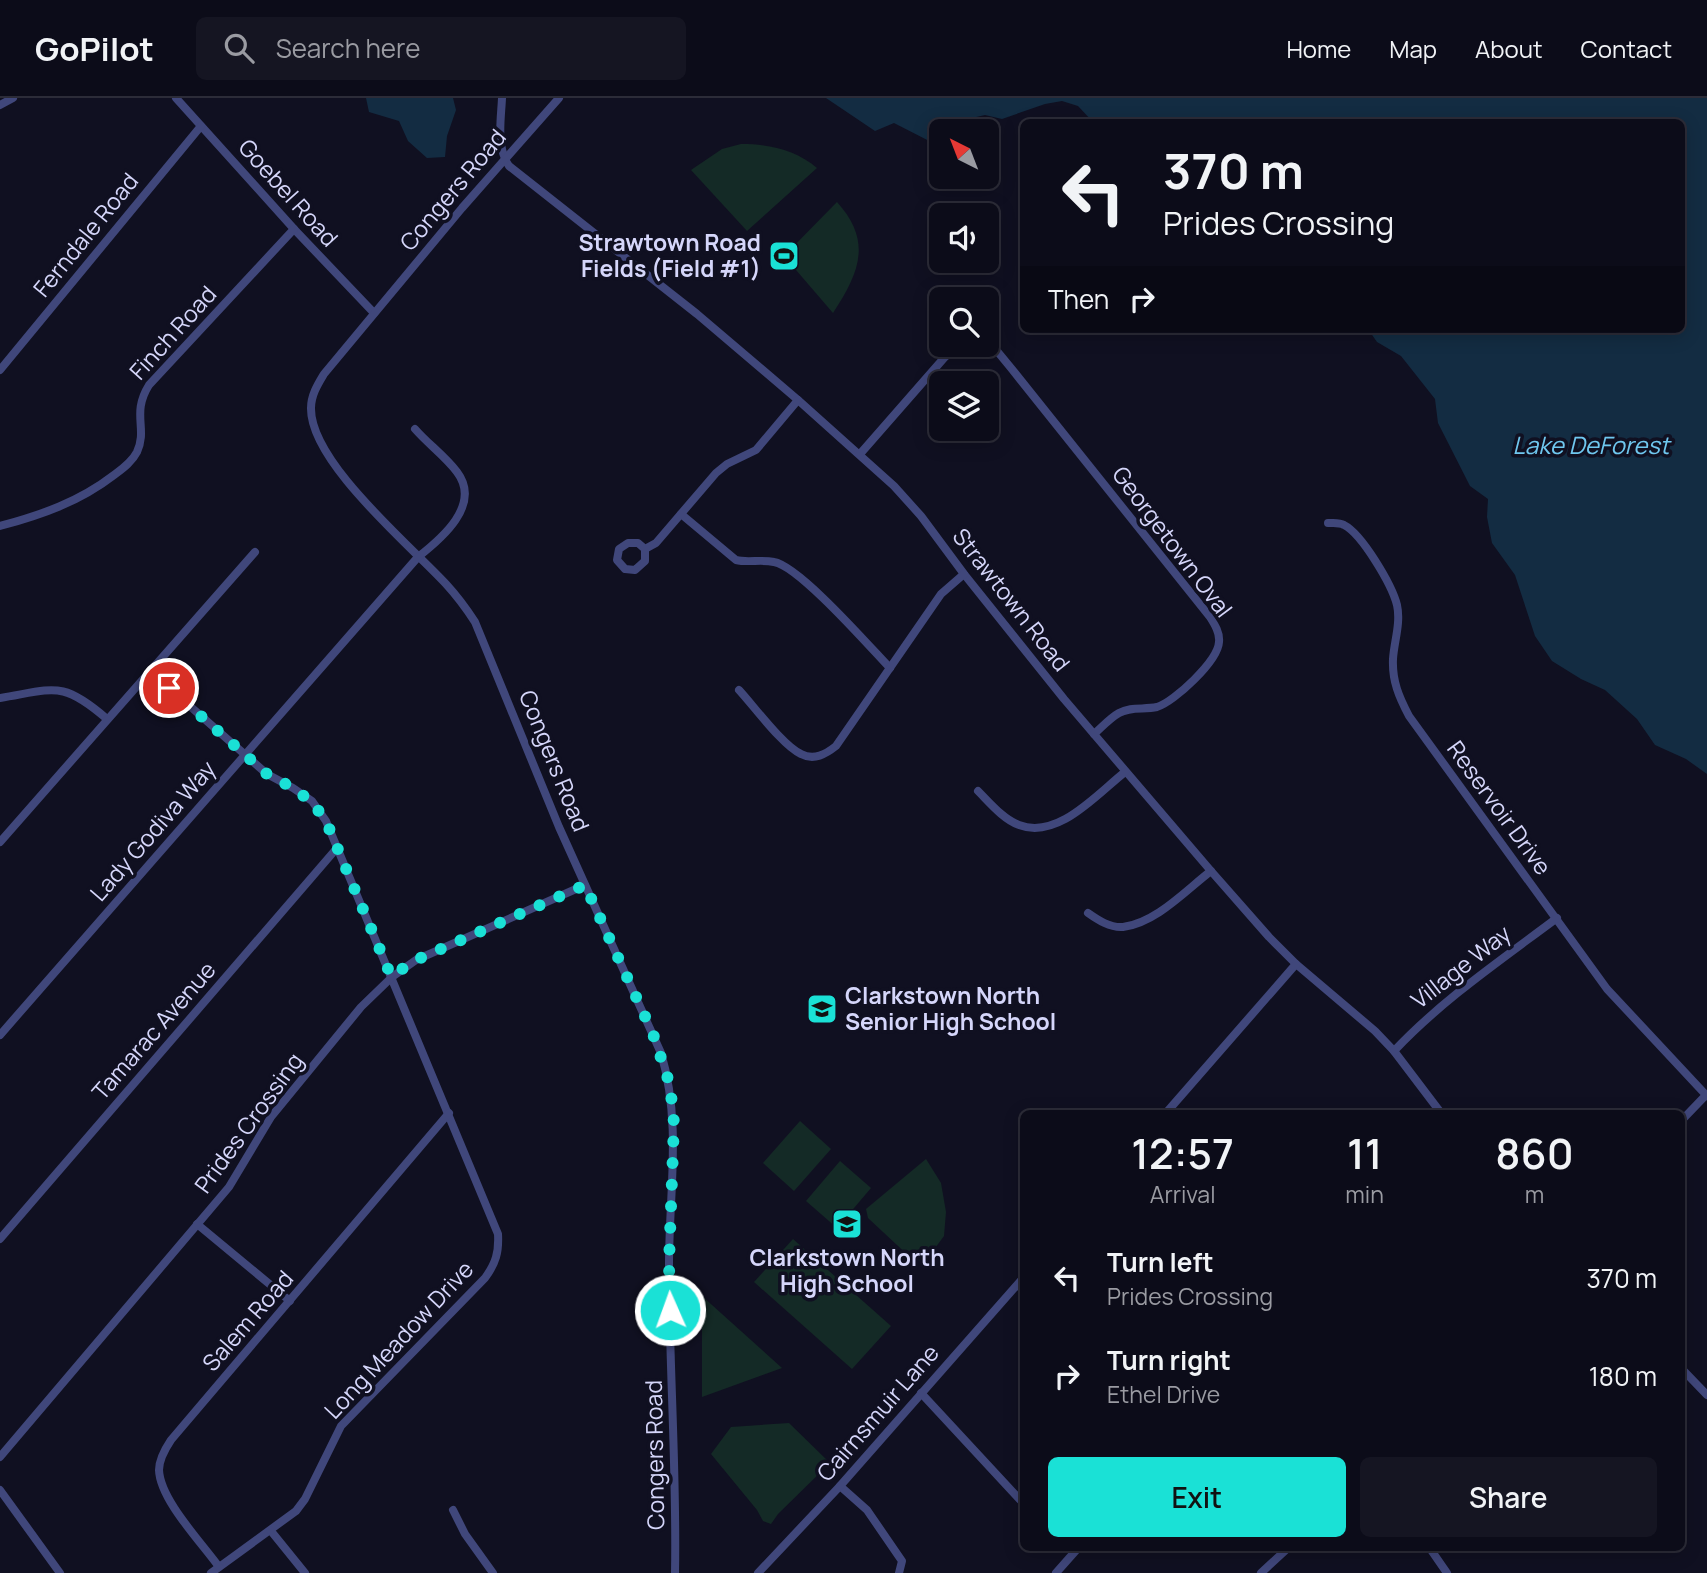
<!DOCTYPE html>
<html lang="en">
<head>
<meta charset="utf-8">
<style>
	body { margin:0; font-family:Manrope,sans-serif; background:#151522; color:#f1f3f6; height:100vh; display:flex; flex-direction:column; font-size:26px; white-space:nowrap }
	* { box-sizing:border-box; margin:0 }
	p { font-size:23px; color:#9a9ba2 }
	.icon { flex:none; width:38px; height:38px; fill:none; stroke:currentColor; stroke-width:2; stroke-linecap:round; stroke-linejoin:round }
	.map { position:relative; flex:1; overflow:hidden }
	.drawer { position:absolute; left:1020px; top:1012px; width:665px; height:441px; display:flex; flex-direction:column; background:#0c0c19; border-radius:10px; box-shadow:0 4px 18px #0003,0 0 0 2px #2c2c38 }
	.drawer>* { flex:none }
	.hud { position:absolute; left:1020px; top:21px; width:665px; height:214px; border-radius:10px; box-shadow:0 4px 18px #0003,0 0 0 2px #2c2c38; background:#0c0c19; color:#f1f3f6; overflow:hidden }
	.needle { width:46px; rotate:318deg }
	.tools { position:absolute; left:929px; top:21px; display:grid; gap:14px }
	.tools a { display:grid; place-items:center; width:70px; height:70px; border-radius:10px; background:#0c0c19; box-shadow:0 4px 18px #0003,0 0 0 2px #2c2c38; font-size:35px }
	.pin { position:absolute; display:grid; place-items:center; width:60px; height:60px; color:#fff; margin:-30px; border:4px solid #fff; border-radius:50%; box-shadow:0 2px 7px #0007 }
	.me { position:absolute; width:77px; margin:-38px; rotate:358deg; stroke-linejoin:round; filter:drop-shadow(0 0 5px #0008) }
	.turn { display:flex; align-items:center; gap:24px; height:147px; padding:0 28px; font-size:32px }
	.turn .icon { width:91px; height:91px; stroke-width:2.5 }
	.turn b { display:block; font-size:49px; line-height:60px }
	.then { display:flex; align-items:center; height:66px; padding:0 28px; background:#0003; gap:14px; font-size:26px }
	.eta { display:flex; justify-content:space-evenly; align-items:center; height:119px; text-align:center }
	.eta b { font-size:42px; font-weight:600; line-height:49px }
	.cta { display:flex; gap:14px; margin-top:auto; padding:14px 28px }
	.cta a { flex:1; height:80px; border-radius:10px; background:#1ae1d6; color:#111; font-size:28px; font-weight:600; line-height:80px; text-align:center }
	.cta a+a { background:#151522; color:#f1f3f6 }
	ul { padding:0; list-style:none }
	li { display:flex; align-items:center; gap:21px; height:98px; padding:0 28px }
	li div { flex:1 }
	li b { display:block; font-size:26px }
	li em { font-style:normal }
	header { display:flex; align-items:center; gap:42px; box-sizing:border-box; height:98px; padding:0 35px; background:#0c0c19; border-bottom:2px solid #2c2c38 }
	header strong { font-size:33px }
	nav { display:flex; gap:38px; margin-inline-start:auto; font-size:24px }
	.search { width:490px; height:63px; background:#151522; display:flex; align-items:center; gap:18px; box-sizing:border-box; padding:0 24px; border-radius:10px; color:#9a9ba2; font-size:26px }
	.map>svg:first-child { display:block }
	.green { fill:#142a26 }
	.water { fill:#132c42 }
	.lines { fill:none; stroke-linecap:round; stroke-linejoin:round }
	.minor { stroke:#40477b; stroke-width:8 }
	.route { stroke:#1ae1d6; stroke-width:12; stroke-dasharray:0 21.6 }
	.labels { text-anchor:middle; stroke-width:7; stroke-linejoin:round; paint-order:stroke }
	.street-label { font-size:23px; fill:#d5d6fa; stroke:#101021 }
	.poi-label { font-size:23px; font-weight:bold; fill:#d5d6fa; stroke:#101021; text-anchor:end }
	.water-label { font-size:24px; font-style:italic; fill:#6fc7ef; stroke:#101021 }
</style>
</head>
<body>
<header>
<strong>GoPilot</strong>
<div class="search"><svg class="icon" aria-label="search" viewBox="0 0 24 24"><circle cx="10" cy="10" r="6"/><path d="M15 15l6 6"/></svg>Search here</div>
<nav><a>Home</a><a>Map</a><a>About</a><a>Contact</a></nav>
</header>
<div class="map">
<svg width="1707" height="1475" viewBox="0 0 1707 1475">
	<rect width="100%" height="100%" fill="#101021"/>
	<g class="green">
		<path d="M741,46C769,46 796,52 817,70L747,133L691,72L722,51Z"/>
		<path d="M837,104C873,144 859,175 833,215L784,158Z"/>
		<path d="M800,1023L831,1051L794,1093L763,1065Z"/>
		<path d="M926,1061L941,1085L946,1114L944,1138L924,1165L912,1161L868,1120L866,1111Z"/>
		<path d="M840,1063L871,1090L837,1130L806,1103Z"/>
		<path d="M793,1141L891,1228L852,1271L754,1184Z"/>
		<path d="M702,1198L782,1270L702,1299Z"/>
		<path d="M789,1325L830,1365L778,1416L771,1426L763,1423L757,1412L711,1356L731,1329Z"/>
	</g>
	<g class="water">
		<path d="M366,0H453L456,12L447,38L445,59L427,60L408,43L399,23L369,14Z"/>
		<path d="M826,0H1707V676L1686,661L1655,647L1637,621L1605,592L1581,581L1552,563L1535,538L1515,477L1492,445L1487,419L1488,401L1470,388L1438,325L1435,301L1401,258L1377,244L1368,231H1682V24H1093L1078,8L1062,3L1045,6L1002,21L985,17L972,20L960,33H942L941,46L937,47L894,25L875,33Z"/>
	</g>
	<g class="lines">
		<g class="minor">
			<path d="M176,0L294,131L374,215"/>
			<path d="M502,0C501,22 496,49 509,68L697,216L798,302L894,388L921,418L964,476L1064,601L1211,773L1269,839L1296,866L1375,933L1394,953L1441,1015"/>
			<path d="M559,0L462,110L324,276C318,286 311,297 311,310C310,364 410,447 446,486C457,498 466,510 475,524L559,729L661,955C682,1025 669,1095 669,1166C669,1269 677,1372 675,1475"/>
			<path d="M0,7L13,0"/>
			<path d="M984,247L997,253L1011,270L1210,519C1215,527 1220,535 1219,544C1218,563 1174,604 1157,609C1144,612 1131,608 1119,615C1110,620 1102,629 1094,636"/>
			<path d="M0,272L201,28"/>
			<path d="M860,356L944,260L955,250L966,247"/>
			<path d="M681,416L736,462C748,465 761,461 774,464C799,468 869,548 890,570"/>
			<path d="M1328,425C1333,425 1339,424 1344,427C1362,436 1392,487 1397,507C1401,525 1394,544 1393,561C1392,583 1399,599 1409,618L1607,891L1707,998"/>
			<path d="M0,428C41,417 79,404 114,377C122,371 132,364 137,354C148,330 131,316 149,287L294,131"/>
			<path d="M645,451V463L635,472L625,471L617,462L619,451L628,445H638L645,451L656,445L716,375L727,366L756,352L798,302"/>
			<path d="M150,573L267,676L293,690L312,703L326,723L498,1136C499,1154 496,1165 485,1180L341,1328L305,1401L296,1413L211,1475"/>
			<path d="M739,592C753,607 783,648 801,656C814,663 826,656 836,648L941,496L964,476"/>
			<path d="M0,600C55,591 62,582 107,621"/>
			<path d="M978,693C990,705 1003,721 1019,727C1058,742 1097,696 1125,674"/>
			<path d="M0,744L255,454"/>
			<path d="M1088,815C1098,822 1110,830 1123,829C1156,825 1186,792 1211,773"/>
			<path d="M0,937L418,459C441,441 482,407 457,374C445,358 428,346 415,331"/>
			<path d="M1394,953C1442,902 1501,862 1557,820"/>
			<path d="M1166,1015L1296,866"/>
			<path d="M1682,1022L1706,997"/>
			<path d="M197,1126L290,1203"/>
			<path d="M0,1141L337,750"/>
			<path d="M1682,1271L1707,1297"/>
			<path d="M921,1295L1024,1406"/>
			<path d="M0,1359L229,1089L271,1019L361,909L392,879L416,862L585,787"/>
			<path d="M840,1388L867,1412L902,1463L899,1475"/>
			<path d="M0,1392L60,1475"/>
			<path d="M453,1412L465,1436L493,1475"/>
			<path d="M271,1433L305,1475"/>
			<path d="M1429,1449L1447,1475"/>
			<path d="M219,1469C202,1445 160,1402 159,1372C159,1361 165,1351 171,1342L449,1015"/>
			<path d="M758,1475L840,1388L1024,1179"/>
			<path d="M1056,1475L1079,1449"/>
			<path d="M1261,1475L1289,1449"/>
		</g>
	</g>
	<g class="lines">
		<path class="route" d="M169,590L267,676L293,690L312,704L326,723L391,878L416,862L585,787L653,936L670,987L674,1025L669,1165L670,1212"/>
	</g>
	<defs>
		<g id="stadium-square" transform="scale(1.575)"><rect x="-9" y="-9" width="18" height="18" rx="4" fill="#1ae1d6" stroke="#101021"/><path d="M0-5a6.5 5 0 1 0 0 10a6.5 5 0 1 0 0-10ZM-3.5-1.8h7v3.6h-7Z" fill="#111"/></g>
		<g id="school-square" transform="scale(1.575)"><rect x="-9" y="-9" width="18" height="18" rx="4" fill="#1ae1d6" stroke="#101021"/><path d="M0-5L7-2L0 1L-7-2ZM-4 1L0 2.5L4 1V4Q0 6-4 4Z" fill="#111"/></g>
	</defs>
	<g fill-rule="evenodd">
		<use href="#stadium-square" x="784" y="158"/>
		<use href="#school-square" x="822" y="911"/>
		<use href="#school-square" x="847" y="1126"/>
	</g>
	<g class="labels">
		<g class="street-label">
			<text transform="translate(453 92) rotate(-50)" y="8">Congers Road</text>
			<text transform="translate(288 95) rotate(48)" y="8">Goebel Road</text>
			<text transform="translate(86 137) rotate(-51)" y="8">Ferndale Road</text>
			<text transform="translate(173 235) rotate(-48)" y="8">Finch Road</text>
			<text transform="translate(1172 444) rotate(53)" y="8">Georgetown Oval</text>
			<text transform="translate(1011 502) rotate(52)" y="8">Strawtown Road</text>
			<text transform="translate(554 663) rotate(68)" y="8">Congers Road</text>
			<text transform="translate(1499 710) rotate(54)" y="8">Reservoir Drive</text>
			<text transform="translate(153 733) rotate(-49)" y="8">Lady Godiva Way</text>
			<text transform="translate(1461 869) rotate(-38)" y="8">Village Way</text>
			<text transform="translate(154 933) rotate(-49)" y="8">Tamarac Avenue</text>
			<text transform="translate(249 1025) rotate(-54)" y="8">Prides Crossing</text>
			<text transform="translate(248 1223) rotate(-49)" y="8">Salem Road</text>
			<text transform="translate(399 1242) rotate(-47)" y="8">Long Meadow Drive</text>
			<text transform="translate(878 1315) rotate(-49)" y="8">Cairnsmuir Lane</text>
			<text transform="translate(655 1357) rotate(-91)" y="8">Congers Road</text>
		</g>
		<g class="poi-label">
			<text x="761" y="153">Strawtown Road<tspan x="761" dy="26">Fields (Field #1)</tspan></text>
			<text x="845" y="906" text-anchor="start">Clarkstown North<tspan x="845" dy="26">Senior High School</tspan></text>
			<text x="847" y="1168" text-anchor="middle">Clarkstown North<tspan x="847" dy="26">High School</tspan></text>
		</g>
		<g class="water-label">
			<text x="1591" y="356">Lake DeForest</text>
		</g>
	</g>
</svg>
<div class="tools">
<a><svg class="needle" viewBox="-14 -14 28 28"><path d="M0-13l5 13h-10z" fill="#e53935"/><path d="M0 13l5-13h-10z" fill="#9a9ba2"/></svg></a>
<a><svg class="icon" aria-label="sound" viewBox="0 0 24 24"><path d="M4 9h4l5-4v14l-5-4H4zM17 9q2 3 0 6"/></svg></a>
<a><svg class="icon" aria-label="search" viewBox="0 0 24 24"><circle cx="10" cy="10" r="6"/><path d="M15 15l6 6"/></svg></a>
<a><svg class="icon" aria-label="layers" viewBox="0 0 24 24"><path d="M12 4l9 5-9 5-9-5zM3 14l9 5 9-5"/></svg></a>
</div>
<div class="pin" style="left:169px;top:590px;background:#d93025"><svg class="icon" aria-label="arrive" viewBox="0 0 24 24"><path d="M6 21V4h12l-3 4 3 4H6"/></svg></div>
<svg class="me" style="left:670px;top:1212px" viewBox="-20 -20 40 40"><circle r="17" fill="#1ae1d6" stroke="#fff" stroke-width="3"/><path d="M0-11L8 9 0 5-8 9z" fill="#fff"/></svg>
<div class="hud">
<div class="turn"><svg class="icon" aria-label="left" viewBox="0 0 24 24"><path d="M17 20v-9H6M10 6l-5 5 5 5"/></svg><div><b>370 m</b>Prides Crossing</div></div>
<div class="then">Then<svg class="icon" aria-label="right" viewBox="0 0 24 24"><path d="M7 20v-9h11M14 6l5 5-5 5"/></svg></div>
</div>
<section class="drawer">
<div class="eta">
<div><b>12:57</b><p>Arrival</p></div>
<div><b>11</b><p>min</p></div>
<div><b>860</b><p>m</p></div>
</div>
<ul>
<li><svg class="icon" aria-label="left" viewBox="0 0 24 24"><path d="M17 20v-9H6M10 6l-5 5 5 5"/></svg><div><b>Turn left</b><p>Prides Crossing</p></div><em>370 m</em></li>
<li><svg class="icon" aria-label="right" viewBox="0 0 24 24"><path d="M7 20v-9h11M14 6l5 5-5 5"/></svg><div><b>Turn right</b><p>Ethel Drive</p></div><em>180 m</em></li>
</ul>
<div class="cta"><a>Exit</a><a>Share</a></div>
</section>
</div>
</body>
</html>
